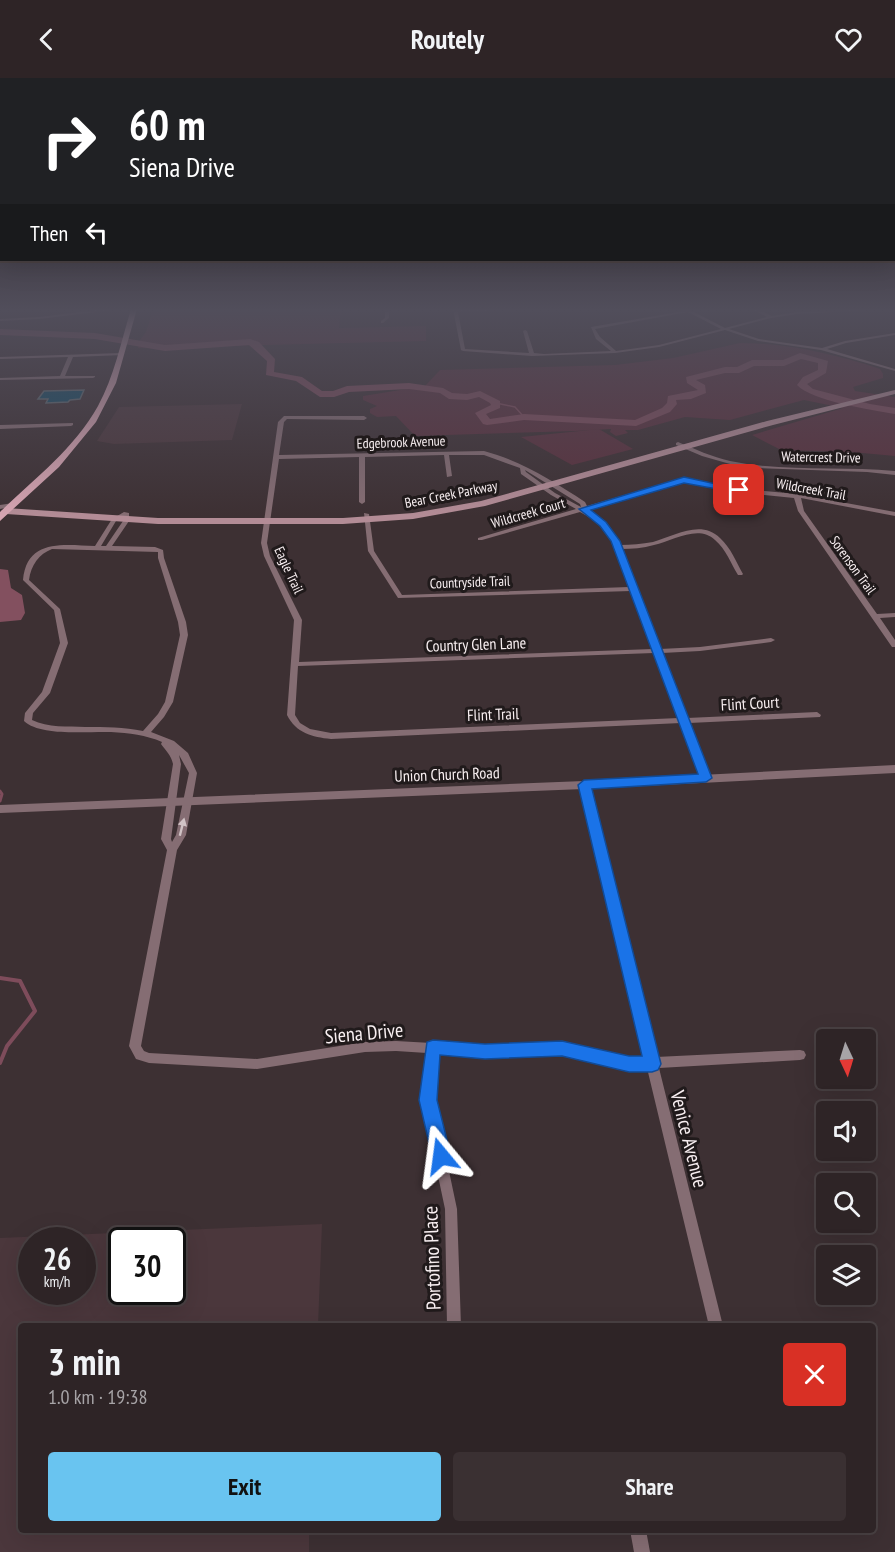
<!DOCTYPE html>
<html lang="en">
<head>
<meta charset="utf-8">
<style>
	body { margin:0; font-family:"PT Sans Narrow",sans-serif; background:#3a3032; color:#f1f3f6; height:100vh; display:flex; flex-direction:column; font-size:22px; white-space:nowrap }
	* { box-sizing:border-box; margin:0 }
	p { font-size:20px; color:#a7a4a7 }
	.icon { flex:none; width:33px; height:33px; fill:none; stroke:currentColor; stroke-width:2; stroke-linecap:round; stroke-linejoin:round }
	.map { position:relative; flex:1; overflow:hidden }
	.sheet { position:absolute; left:18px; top:1245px; width:858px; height:210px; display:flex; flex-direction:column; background:#2e2426; border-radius:6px; box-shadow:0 6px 24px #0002,0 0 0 2px #494143 }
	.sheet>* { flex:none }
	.guide { position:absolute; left:0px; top:0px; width:896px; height:183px; box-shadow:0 6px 24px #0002,0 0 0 2px #494143; background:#202124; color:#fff; overflow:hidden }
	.needle { width:39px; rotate:176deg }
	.buttons { position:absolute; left:816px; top:951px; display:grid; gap:12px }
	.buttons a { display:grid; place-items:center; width:60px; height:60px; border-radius:6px; background:#2e2426; box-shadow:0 6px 24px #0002,0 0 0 2px #494143; font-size:30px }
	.speed { position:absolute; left:18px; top:1149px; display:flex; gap:12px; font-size:30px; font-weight:700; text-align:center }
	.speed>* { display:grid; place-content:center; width:78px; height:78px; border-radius:50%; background:#2e2426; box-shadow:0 6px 24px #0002,0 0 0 2px #494143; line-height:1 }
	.speed small { font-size:15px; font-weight:400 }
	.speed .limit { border:3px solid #111; border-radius:9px; background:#fff; color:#111 }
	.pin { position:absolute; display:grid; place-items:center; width:51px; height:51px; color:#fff; margin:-26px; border-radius:12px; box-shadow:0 3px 9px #0006 }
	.me { position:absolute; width:66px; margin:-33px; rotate:344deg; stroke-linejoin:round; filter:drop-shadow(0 0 4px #0008) }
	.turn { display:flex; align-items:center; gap:21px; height:126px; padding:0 30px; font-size:27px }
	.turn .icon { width:78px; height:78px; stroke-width:2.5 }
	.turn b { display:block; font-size:42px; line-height:51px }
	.then { display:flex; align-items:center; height:57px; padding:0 30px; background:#0003; gap:12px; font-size:22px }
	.round { display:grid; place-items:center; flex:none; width:63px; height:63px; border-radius:6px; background:#3a3032 }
	.headline { display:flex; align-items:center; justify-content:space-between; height:102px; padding:0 30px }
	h1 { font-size:36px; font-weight:600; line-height:45px }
	.primary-button { display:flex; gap:12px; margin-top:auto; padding:12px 30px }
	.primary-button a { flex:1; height:69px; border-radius:6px; background:#69c4f0; color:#111; font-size:24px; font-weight:600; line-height:69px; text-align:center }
	.primary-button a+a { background:#3a3032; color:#f1f3f6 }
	header { display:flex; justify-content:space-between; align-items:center; height:78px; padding:0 30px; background:#2e2426; font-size:27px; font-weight:600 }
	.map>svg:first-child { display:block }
	.built { fill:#4b373c; fill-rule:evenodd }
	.green { fill:#59313d }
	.forest { fill:#83505f }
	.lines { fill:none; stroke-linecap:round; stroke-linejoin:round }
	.stream-far2 { stroke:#7e4c5b; stroke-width:1.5 }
	.stream-far1 { stroke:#7e4c5b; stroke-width:3 }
	.stream { stroke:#7e4c5b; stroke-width:4 }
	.river { fill:#7e4c5b; fill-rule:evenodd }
	.building { fill:#104b64; stroke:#5c6970; stroke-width:1.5 }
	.minor { fill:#856d73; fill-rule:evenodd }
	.tertiary { fill:#856d73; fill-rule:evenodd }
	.secondary { fill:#b38c96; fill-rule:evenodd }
	.primary { fill:#d6a4b1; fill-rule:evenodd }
	.oneway { fill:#d0c2c5 }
	.route { fill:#1a73e8; stroke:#114b97; stroke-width:1.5 }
	.labels { text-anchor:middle; stroke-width:6; stroke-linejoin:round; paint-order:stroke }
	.far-street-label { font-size:14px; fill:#f8eff1; stroke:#201a1b }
	.street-label { font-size:16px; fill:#f8eff1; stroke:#201a1b }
	.near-street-label { font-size:20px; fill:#f8eff1; stroke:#201a1b }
</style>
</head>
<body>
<header><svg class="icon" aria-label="back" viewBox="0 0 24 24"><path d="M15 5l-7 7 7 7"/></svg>Routely<svg class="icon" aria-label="heart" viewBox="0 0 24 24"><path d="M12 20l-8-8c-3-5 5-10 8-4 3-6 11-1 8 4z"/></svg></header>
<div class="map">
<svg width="895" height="1474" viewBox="0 0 895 1474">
	<rect width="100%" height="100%" fill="#3d3033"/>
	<g class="built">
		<path d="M242,326L232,362L114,366L97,363L119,329Z"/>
		<path d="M322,1146L318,1248H21V1452H309V1474H0V1160ZM32,1162H82V1214H32ZM122,1162H172V1214H122Z"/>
	</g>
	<g class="green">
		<path d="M233,231H341L339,250L426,248V263L138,270L140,262L146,254L153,232Z"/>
		<path d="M740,265C787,265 835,276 880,291L883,296V300L853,309L855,313L895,319V378L851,374L781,372L752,357L843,330L804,322L730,342L685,339L638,352H625L628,355L616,358L610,354L611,351L576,353L415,358L396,338L377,339L370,335V331L377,328L363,322V318L425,308L440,292L615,287L673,280Z"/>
		<path d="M599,351L633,371L572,387L521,359Z"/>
	</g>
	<path class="forest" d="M0,491L8,492L11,510L22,517L25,535L21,542L0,544Z"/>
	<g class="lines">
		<path class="stream-far2" d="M496,325L515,329L524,339"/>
		<path class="stream-far1" d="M0,713L2,716L0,723"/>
		<path class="stream" d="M0,900L20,903L35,933L7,968L0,985"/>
		<path class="river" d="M0,251L95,255L165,267L250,261L259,264L275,281L274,294L302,299L322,313H333L347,308L409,305L443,310L452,315L467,316L480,313L500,323V330L486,336L490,341L524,336L635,342L662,330L667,325L668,318L698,312L687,305L686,299L725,289H737L752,282H783L800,275L828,283L826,295L807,306L813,311L870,326L895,330V336C872,332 812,323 797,307L803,299L818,292V285L801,281L784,288H754L739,295H725L696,302L705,307L706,315L691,321L676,322L677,326L670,334L636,348L524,342L487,347L483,346L475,335L491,327L490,325L479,319L467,322L449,321L440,315L409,311L349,314L334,319H320L296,303L266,297L267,283L249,267L165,273L95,261L0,257Z"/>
	</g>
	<path class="building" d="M84,312L80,321L70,322L68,324L46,325L48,321H38L44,313Z"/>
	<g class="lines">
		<g class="minor">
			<path d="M105,231H122L39,241L0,243V241L39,239Z"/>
			<path d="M385,231H389V240L383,245H381V243L385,240Z"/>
			<path d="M453,231H531L458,234L465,271L529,275L523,253L525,252L527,253L534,275L544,276L611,273L596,261L591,249L684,233L682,231L690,232L725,250L767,239L752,231H758L772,238L797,234L885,231L797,236L771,240L729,251L759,261L822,270L845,263L895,255V257L846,265L827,271L895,291V293L821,272L758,263L725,252L659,269L615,275L532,278L463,273L461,272ZM688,234L721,251L659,267L616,273L600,259L595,251Z"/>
			<path d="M121,275L123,277L73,279L65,298H95V299L93,300L0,302V300L60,298L68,279L0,281V279Z"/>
			<path d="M284,338H364L367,340L364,342L287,341L284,344L279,377L484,373C521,383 553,403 585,424L587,428L684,400L724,409L797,416L895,434V438L801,420L804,433L877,536L895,535V539L880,540L895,562V569H892L798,433L794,420L724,413L684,404L586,432C602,440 613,450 620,467C631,467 642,466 653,464C674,458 701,441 720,460C731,470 736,484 743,496L742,497H738C731,486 726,471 715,462C698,446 673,463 654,467C643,470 632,471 621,471L660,571L700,569L771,560L775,562L771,564L700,573L662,575L687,640L817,634L821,637L820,639L689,645L710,700L706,703L702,700L681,645L331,661C312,659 296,655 287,637L294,542L264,478L261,465L278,344ZM444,377L447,399L452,398L449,377H484L520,390L521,396L551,417L576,431L478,460V462H482L580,434C615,452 616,475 629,509L402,517L374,473L369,436L364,435L368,473L398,520L631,513L653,571L299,584L302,542L270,478L267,465L279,381L359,379V424L362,426L365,424V379ZM525,392L580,426L581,429L555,415L526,394ZM654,575L679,640L331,655L310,651L300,645L295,637L298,588Z"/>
			<path d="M73,345V347L71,348L0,351V347Z"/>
			<path d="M678,364C695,371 712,379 730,383C783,394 841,388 895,393V397L867,394L757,390L730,386L702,378L676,367V365Z"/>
			<path d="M13,425L16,427L15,428L0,431V427Z"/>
			<path d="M124,434L129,435V443L112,468L155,469L163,472L164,480L186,544L188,557L173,624L164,639L151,654L174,663L188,675L197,695L186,757L177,772L141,968L144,973L149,975L257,981L365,964L396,963L485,968L562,966L629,981L645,980L580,707L581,705H587L656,979L800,972L804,973L806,977L804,981L800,982L659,990L723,1248H709L647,990L629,991L562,976L485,978L438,975L434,1022L457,1131L461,1248H447L445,1131L422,1022L427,975L396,973L365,974L257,991L149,985L136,981L129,968L167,772L161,761L173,686C171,677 166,673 161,666L162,664C146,657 129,655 111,654C89,653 41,659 24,643L25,635L42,614L60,565L54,532L24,503L23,502C27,460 64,467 95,468L112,441ZM123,439V443L106,468H101L116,443ZM52,471L158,474V480L178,544L180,557L165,624L158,636L143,653C124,649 105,649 85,649C68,648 48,650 32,642L33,635L50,615L68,565L60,531L29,502C31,487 39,476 52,471ZM179,677L189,695L176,757L172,764L171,761L181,686Z"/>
			<path d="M630,1452H646L650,1474H634Z"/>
		</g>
		<path class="tertiary" d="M895,687V695L584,711L0,735V727L584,703Z"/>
		<path class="secondary" d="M895,312V316L773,347L485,428L413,441L343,446H158L6,436L1,433L6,430L158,440H343L413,435L481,423L767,343Z"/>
		<path class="primary" d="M131,231H137L116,305L96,344L59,389L0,443V434C34,401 74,371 98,328C114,299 121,264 131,231Z"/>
	</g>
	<defs><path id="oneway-solid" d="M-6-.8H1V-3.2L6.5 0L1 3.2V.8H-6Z" transform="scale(1.5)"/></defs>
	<use class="oneway" href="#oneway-solid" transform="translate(182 749) rotate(-76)"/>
	<linearGradient id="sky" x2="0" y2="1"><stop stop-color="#221a1c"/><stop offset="0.53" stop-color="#514e5b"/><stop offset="1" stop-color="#514e5b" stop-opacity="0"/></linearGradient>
	<rect width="895" height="438" fill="url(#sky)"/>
	<path class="route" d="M684,399L744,412L739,415L684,405L591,432L606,444L620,463L712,700L706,704L592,711L661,986L658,992L652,994H629L562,978L485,981L440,977L437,1022L451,1078L448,1084L441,1087L435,1084L432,1078L419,1022L427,964L433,962L485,966L562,963L629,978H642L578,707L584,702L698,696L611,463L600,448L579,431Z"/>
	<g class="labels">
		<g class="far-street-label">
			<text transform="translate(401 364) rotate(-2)" y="5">Edgebrook Avenue</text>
			<text transform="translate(821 379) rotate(1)" y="5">Watercrest Drive</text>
			<text transform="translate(811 411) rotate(10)" y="5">Wildcreek Trail</text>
			<text transform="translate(451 416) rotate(-11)" y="5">Bear Creek Parkway</text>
			<text transform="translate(528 435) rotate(-16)" y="5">Wildcreek Court</text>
			<text transform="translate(853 487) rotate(54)" y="5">Sorenson Trail</text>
			<text transform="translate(289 492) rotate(65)" y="5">Eagle Trail</text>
			<text transform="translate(470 504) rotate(-2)" y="5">Countryside Trail</text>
		</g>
		<g class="street-label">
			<text transform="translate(476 566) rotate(-2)" y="6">Country Glen Lane</text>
			<text transform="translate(750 625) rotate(-3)" y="6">Flint Court</text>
			<text transform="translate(493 636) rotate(-2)" y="6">Flint Trail</text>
			<text transform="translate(447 696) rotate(-2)" y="6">Union Church Road</text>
		</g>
		<g class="near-street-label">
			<text transform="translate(364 955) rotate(-5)" y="7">Siena Drive</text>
			<text transform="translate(689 1061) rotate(76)" y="7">Venice Avenue</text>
			<text transform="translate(432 1180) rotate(-92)" y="7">Portofino Place</text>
		</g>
	</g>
</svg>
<div class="buttons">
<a><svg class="needle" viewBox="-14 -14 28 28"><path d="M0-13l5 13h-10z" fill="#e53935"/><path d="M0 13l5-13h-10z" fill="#a7a4a7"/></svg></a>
<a><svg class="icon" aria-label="sound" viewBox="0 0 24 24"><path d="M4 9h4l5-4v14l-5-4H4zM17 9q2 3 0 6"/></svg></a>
<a><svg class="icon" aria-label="search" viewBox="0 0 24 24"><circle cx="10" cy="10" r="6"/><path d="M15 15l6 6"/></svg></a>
<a><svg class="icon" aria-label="layers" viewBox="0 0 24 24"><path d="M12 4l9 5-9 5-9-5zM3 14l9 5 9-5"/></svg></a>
</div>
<div class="speed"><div>26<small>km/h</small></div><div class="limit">30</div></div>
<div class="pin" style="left:739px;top:412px;background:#d93025"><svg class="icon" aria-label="arrive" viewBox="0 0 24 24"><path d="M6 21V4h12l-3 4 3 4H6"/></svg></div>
<svg class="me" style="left:441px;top:1078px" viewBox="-20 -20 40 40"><path d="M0-17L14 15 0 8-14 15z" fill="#1a73e8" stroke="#fff" stroke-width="4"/></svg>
<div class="guide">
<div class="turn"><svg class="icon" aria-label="right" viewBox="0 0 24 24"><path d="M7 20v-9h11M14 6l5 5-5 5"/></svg><div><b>60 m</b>Siena Drive</div></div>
<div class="then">Then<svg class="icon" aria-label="left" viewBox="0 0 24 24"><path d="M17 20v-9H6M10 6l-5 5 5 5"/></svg></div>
</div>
<section class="sheet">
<div class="headline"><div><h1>3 min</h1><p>1.0 km · 19:38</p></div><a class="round" style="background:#d93025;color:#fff"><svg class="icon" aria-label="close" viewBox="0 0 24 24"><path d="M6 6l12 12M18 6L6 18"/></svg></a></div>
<div class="primary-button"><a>Exit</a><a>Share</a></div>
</section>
</div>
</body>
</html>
